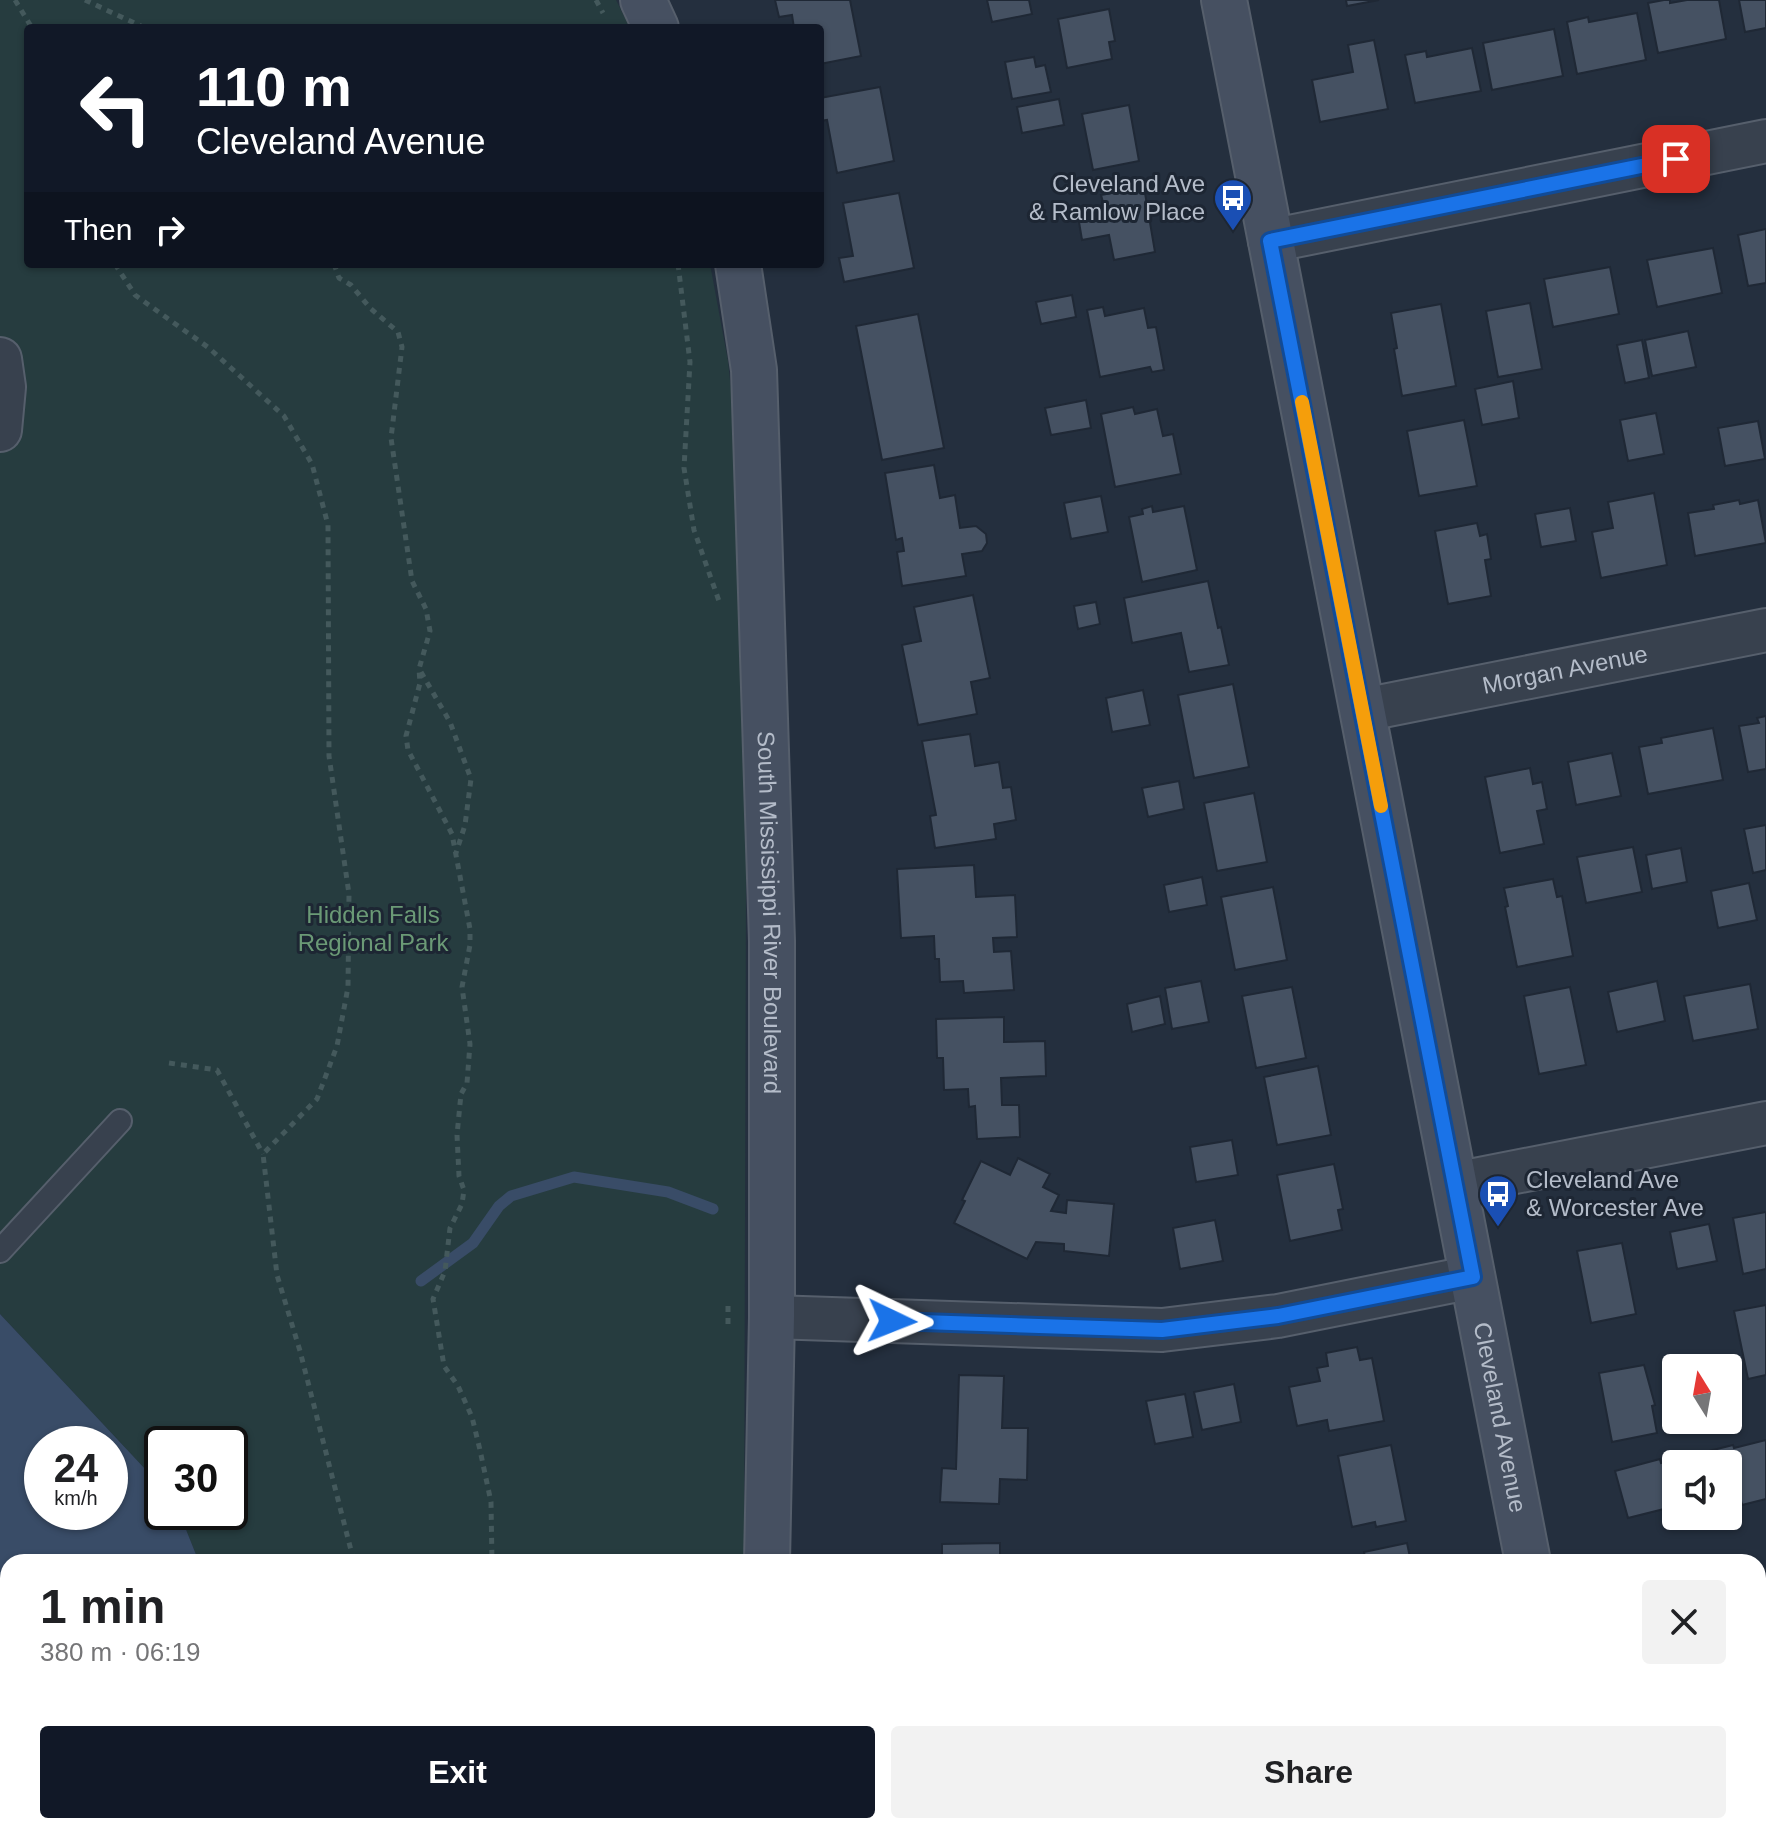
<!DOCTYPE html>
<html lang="en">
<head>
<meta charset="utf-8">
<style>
	body { margin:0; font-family:Helvetica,sans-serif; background:#f2f2f2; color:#202124; height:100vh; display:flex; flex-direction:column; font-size:30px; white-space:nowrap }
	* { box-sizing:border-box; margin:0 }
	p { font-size:26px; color:#757577 }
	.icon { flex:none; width:44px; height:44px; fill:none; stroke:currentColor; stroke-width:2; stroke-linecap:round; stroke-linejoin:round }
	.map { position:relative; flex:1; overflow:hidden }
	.details { position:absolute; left:0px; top:1554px; width:1766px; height:280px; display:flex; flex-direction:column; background:#fff; border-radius:24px 24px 0 0; box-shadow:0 2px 6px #0004 }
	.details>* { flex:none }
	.banner { position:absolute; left:24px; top:24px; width:800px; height:244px; border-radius:8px; box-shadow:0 2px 6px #0004; background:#111827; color:#fff; overflow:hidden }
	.needle { width:52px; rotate:349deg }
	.controls { position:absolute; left:1662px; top:1354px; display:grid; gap:16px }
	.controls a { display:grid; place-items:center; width:80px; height:80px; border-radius:8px; background:#fff; box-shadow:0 2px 6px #0004; font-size:40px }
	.speed { position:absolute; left:24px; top:1426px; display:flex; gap:16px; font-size:40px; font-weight:700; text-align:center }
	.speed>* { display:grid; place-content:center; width:104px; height:104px; border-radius:50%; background:#fff; box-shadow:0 2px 6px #0004; line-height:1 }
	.speed small { font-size:20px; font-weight:400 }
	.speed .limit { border:4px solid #111; border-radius:12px; background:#fff; color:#111 }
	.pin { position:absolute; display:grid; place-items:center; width:68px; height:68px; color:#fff; margin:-34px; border-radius:16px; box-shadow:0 4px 12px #0006 }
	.me { position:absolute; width:88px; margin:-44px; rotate:92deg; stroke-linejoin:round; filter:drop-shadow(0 0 6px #0008) }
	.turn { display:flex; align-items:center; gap:28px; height:168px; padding:0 40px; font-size:36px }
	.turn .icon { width:104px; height:104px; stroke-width:2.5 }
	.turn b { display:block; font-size:56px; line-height:68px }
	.then { display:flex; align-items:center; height:76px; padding:0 40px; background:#0003; gap:16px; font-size:30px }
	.round { display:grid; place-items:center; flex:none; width:84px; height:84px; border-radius:8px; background:#f2f2f2 }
	.head { display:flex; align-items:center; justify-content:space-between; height:136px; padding:0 40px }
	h1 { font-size:48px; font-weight:800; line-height:60px }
	.primary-button { display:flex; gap:16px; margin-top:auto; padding:16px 40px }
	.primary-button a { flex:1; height:92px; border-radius:8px; background:#111827; color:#fff; font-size:32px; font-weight:800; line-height:92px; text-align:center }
	.primary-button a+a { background:#f2f2f2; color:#202124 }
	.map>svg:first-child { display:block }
	.green { fill:#263c3f }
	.water { fill:#394c67; fill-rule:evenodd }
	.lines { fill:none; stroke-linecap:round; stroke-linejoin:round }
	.stream { stroke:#394c67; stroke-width:11 }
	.building { fill:#455162; stroke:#1f2835; stroke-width:2 }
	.lane-casing { stroke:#565f6c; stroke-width:26 }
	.street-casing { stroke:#565f6c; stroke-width:46 }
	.secondary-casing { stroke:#565f6c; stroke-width:48 }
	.path { stroke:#44595c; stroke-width:5; stroke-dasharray:6 6; stroke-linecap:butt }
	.lane { stroke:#38414e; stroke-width:22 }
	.street { stroke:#38414e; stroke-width:42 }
	.secondary { stroke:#465061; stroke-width:44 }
	.route-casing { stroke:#114b97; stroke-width:20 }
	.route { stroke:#1a73e8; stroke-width:14 }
	.slow { stroke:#f59e0b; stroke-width:14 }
	.labels { text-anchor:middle; stroke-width:6; stroke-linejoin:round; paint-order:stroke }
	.poi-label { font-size:24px; fill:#b4bcc9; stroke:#1d2633; text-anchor:end }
	.street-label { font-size:24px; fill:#b4bcc9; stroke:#1d2633 }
	.park-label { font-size:24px; fill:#6b9a76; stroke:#1d2633 }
</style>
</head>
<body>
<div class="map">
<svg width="1766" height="1834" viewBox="0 0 1766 1834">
	<rect width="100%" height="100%" fill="#242f3e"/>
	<g class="green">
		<path d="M0,0H616L630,28H28V264H710L728,361L747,544L744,1562H199L179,1512H230V1444H162V1487L0,1314Z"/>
		<path d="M306,1826H743V1834H310Z"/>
	</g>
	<path class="water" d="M0,1314L162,1487V1512H179L199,1562H8V1826H306L310,1834H0ZM42,1444H110V1512H42Z"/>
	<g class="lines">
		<path class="stream" d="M421,1281L473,1243L499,1206L511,1196L574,1177L668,1192L713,1209"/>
	</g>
	<g class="building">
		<path d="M775,0H850L861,56L820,64V28H794L792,15L779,17Z"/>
		<path d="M987,0H1029L1032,14L992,22Z"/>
		<path d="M1346,0H1379L1347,6Z"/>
		<path d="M1664,0H1670V3L1687,0H1719L1726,39L1658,53L1648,3Z"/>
		<path d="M1739,0H1766V28L1745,32Z"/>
		<path d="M1109,9L1115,41L1109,42L1112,59L1067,68L1058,19Z"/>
		<path d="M1637,13L1646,60L1577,74L1567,22L1588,17L1589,22Z"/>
		<path d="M1554,29L1563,76L1492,90L1483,43Z"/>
		<path d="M1374,40L1388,109L1320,122L1312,80L1353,72L1348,45Z"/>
		<path d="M1472,48L1481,91L1415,103L1405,55L1426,51L1427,57Z"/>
		<path d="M1034,57L1036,67L1045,65L1051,92L1012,99L1005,62Z"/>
		<path d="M880,87L894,161L837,173L827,120L820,121V98Z"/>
		<path d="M1059,99L1064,125L1022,133L1017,107Z"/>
		<path d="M1129,105L1139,161L1093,170L1082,114Z"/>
		<path d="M1144,187L1155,252L1114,260L1109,235L1082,240L1077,210L1104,206L1101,195Z"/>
		<path d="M899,193L914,268L844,282L839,258L853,256L843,203Z"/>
		<path d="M1766,229V283L1748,286L1738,235Z"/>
		<path d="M1713,248L1722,293L1657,307L1647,260Z"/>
		<path d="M1610,267L1619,314L1553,327L1544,279Z"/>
		<path d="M1072,295L1076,317L1041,324L1036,302Z"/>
		<path d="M1530,303L1542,369L1498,377L1486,311Z"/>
		<path d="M1441,304L1456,386L1402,396L1394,349L1397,348L1391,313Z"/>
		<path d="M1103,307L1105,316L1144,308L1148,328L1156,327L1164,370L1152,372L1150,367L1100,377L1087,310Z"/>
		<path d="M918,314L944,448L882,460L856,326Z"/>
		<path d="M1688,331L1696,367L1652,376L1645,340Z"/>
		<path d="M1642,340L1649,378L1625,383L1617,345Z"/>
		<path d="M1513,381L1519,418L1482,425L1475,389Z"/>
		<path d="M1086,400L1091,428L1051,435L1045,408Z"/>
		<path d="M1133,407L1135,414L1157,409L1163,436L1173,434L1181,474L1115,487L1101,414Z"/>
		<path d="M1656,413L1664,454L1628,461L1620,420Z"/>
		<path d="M1464,420L1477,486L1419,496L1407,431Z"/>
		<path d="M1758,421L1765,459L1725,466L1718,428Z"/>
		<path d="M934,465L940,498L955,495L960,528L976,526L986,534L987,543L982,551L962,554L966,576L902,586L897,552L904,551L902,538L896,540L885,473Z"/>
		<path d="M1654,493L1667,565L1601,578L1592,532L1613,528L1608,502Z"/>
		<path d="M1101,496L1108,532L1071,539L1064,503Z"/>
		<path d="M1739,500L1740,504L1758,500L1766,543L1695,556L1688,513L1714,509L1713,505Z"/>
		<path d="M1152,506L1153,512L1184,506L1197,570L1142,582L1129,517L1143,514L1142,509Z"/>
		<path d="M1570,508L1576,541L1541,547L1535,514Z"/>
		<path d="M1477,523L1480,536L1487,534L1491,559L1485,560L1491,596L1448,604L1435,531Z"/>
		<path d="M1208,581L1218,628L1221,627L1229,665L1189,672L1181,633L1132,643L1124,598Z"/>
		<path d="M973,595L990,678L971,682L977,714L918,725L902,645L921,641L914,607Z"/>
		<path d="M1096,602L1100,624L1078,629L1074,606Z"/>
		<path d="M1233,684L1249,767L1194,778L1178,695Z"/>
		<path d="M1143,690L1150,725L1112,732L1106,698Z"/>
		<path d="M1766,716V769L1748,772L1739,726L1759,723L1757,718Z"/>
		<path d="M1713,728L1723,780L1648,794L1639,747L1662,743L1661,738Z"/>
		<path d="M970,734L975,766L999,762L1003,788L1011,787L1016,820L994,824L996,839L935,848L930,816L936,815L922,741Z"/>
		<path d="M1612,753L1621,796L1576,805L1568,762Z"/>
		<path d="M1530,768L1533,784L1542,782L1547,809L1537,811L1544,844L1500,853L1485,777Z"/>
		<path d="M1179,781L1184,809L1148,817L1142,788Z"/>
		<path d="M1254,793L1267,862L1217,871L1204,803Z"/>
		<path d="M1766,825V870L1753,873L1744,829Z"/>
		<path d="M1633,847L1642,892L1586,903L1577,857Z"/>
		<path d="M1681,848L1687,882L1652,889L1646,855Z"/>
		<path d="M974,865L976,897L1015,895L1017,937L993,938L994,952L1011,951L1014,990L964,993L963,981L940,982L939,959H935L934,936L901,938L897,869Z"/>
		<path d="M1202,877L1207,905L1169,912L1164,885Z"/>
		<path d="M1553,879L1557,897L1562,896L1573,956L1517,967L1505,907L1508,906L1504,888Z"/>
		<path d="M1749,883L1757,920L1718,928L1711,891Z"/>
		<path d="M1273,887L1287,960L1235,970L1221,897Z"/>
		<path d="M1201,981L1209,1022L1172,1029L1165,988Z"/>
		<path d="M1657,981L1665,1021L1617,1032L1608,992Z"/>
		<path d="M1750,984L1758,1029L1693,1041L1684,996Z"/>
		<path d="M1292,987L1306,1058L1256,1068L1242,996Z"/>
		<path d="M1570,987L1586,1065L1539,1074L1524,996Z"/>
		<path d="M1160,996L1165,1024L1132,1032L1127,1004Z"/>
		<path d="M1004,1017V1042L1045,1041L1046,1076L1001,1078L1002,1105H1019L1020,1137L977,1139L975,1106L969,1107L968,1089L944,1090L943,1058H937L936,1019Z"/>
		<path d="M1318,1066L1331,1135L1277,1145L1264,1077Z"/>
		<path d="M1232,1140L1238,1175L1196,1182L1190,1147Z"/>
		<path d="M1018,1158L1050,1174L1043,1187L1059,1195L1051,1211L1066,1213L1067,1200L1114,1204L1109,1256L1064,1251V1244L1036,1242L1027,1259L954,1223L965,1201L962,1200L981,1161L1010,1175Z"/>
		<path d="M1334,1164L1343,1209L1338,1210L1342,1230L1290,1241L1277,1175Z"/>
		<path d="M1766,1212V1269L1743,1274L1733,1218Z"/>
		<path d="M1215,1220L1223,1261L1180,1269L1173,1228Z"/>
		<path d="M1709,1224L1717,1261L1677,1269L1670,1232Z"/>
		<path d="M1622,1243L1636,1314L1591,1323L1577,1251Z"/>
		<path d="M1766,1305V1375L1748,1379L1734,1311Z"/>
		<path d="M1357,1347L1360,1360L1372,1358L1384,1421L1329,1431L1327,1420L1297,1426L1289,1387L1320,1381L1317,1368L1328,1366L1326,1353Z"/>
		<path d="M1644,1365L1655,1405L1652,1406L1657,1433L1612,1442L1599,1373Z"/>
		<path d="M959,1375L1004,1376L1002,1428H1028L1027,1480L1000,1479L999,1504L940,1502L942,1468L956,1469Z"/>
		<path d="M1733,1381L1741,1416L1728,1419V1382Z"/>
		<path d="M1234,1384L1241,1422L1202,1430L1194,1392Z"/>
		<path d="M1185,1394L1193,1437L1155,1444L1146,1401Z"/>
		<path d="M1687,1420H1724L1689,1428Z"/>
		<path d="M1766,1440V1499L1742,1505L1740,1497L1736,1498L1741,1515L1691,1528L1688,1516H1728V1464H1676V1513L1674,1514L1672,1507L1628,1518L1615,1471L1660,1459L1661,1463L1733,1445L1734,1448Z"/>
		<path d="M1391,1445L1406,1521L1376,1527L1375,1522L1352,1527L1338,1456Z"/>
		<path d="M1000,1543V1562H942V1544Z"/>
		<path d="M1407,1543L1411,1562H1366L1364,1552Z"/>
		<path d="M911,1826H989L990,1832L913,1834Z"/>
		<path d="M1329,1826H1369L1371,1834H1331Z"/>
	</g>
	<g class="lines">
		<g class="lane-casing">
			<g id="lane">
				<path d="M0,1251L120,1121"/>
				<path d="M1758,1672L1766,1670"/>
			</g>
		</g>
		<g class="street-casing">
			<g id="street">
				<path d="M1270,241L1766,141"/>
				<path d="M0,359L4,387L0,430"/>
				<path id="s1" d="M1363,710L1766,630"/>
				<path d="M1454,1184L1766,1123"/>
				<path d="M772,1317L1162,1330L1278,1316L1473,1277"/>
			</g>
		</g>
		<g class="secondary-casing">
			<g id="secondary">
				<path d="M643,0L656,28"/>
				<path id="s2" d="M1224,0L1528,1562"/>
				<path id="s3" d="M738,264L754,370L772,941V1317L767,1562"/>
				<path d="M1580,1826L1582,1834"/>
				<path d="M762,1834V1826"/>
			</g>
		</g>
		<g class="path">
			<path d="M15,0L32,28"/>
			<path d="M85,0L145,28"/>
			<path d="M596,0L603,13"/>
			<path d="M115,264L135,295L209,348L284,416L312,464L328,525L329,756L349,894L348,987L337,1046L317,1099L263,1154L277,1275L300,1351L354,1562"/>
			<path d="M334,264L339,278L351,285L370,308L398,332L402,347L391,438L412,581L426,609L430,631L419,669L420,683L406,736L408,750L452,834L470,929V945L462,987L470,1044L467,1083L461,1094L457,1135L459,1176L464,1190L462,1204L450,1228L445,1271L433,1299L444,1366L458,1386L472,1417L480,1450L491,1502L492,1562"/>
			<path d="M678,264L690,362L684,468L694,530L719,601"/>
			<path d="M421,672L450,722L471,779L465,825L456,853"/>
			<path d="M169,1063L217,1070L263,1154"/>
			<path d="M728,1324V1302"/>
			<path d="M418,1826L420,1834"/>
			<path d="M484,1834L488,1826"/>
			<path d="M710,1834L712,1826"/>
		</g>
		<use href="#lane" class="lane"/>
		<use href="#street" class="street"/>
		<use href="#secondary" class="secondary"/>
	</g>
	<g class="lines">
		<g class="route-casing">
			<path id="route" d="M892,1321L1162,1330L1278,1316L1473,1277L1270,241L1676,159"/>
		</g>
		<use href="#route" class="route"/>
		<path class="slow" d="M1302,402L1381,806"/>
	</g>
	<defs>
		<g id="bus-pin" transform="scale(2)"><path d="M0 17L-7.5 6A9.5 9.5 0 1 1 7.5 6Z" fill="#1a4fb4" stroke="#1d2633"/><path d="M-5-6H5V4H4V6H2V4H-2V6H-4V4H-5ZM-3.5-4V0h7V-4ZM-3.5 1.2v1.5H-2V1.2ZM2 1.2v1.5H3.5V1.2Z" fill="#fff"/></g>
	</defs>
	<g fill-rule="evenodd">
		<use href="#bus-pin" x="1233" y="198"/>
		<use href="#bus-pin" x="1498" y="1194"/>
	</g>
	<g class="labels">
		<g class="poi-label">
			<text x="1205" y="192">Cleveland Ave<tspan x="1205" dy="28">&amp; Ramlow Place</tspan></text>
			<text x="1526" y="1188" text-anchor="start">Cleveland Ave<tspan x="1526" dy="28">&amp; Worcester Ave</tspan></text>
		</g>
		<g class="street-label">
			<text dy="8" stroke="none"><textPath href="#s1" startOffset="206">Morgan Avenue</textPath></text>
			<text dy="8" stroke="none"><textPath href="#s3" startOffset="650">South Mississippi River Boulevard</textPath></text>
			<text dy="8" stroke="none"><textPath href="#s2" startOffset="1444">Cleveland Avenue</textPath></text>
		</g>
		<g class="park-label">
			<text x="373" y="923">Hidden Falls<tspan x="373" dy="28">Regional Park</tspan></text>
		</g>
	</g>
</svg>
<div class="controls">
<a><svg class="needle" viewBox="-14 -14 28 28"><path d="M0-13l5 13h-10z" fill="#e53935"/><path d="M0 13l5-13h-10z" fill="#757577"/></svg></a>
<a><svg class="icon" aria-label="sound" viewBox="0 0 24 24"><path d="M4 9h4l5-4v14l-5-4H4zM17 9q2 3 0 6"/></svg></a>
</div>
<div class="speed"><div>24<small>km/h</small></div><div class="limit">30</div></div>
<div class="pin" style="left:1676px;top:159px;background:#d93025"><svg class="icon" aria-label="arrive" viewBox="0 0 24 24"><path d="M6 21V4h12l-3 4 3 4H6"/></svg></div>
<svg class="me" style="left:892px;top:1321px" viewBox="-20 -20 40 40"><path d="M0-17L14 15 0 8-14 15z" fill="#1a73e8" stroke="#fff" stroke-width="4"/></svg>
<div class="banner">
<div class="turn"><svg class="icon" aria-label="left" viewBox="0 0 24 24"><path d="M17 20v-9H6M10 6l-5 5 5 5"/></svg><div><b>110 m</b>Cleveland Avenue</div></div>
<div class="then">Then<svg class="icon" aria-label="right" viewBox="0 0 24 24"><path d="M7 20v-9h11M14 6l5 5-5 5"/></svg></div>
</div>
<section class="details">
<div class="head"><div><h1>1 min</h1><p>380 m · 06:19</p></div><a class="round"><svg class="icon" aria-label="close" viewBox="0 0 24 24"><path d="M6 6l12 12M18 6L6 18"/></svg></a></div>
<div class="primary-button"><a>Exit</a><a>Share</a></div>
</section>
</div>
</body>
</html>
